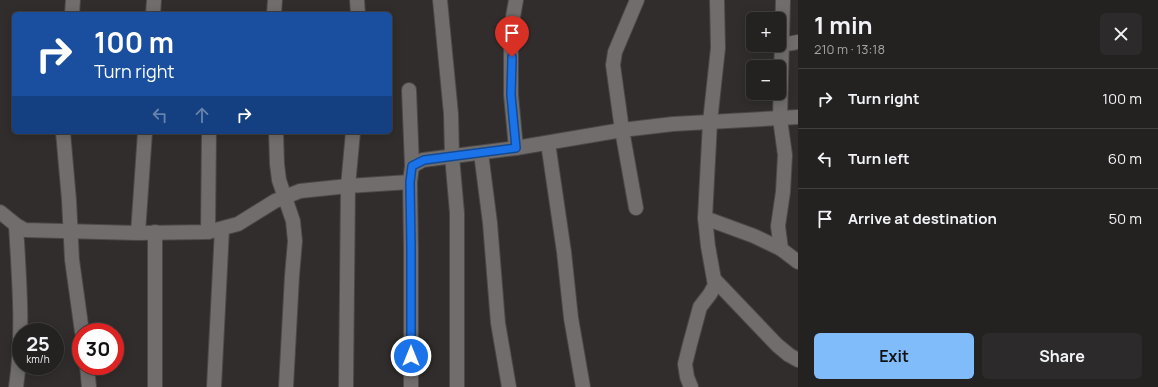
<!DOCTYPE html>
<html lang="en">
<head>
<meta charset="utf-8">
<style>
	body { margin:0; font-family:Manrope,sans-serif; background:#2c2a2a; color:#f1f3f6; height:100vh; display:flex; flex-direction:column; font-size:15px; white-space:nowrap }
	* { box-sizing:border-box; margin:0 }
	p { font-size:13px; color:#a3a4a5 }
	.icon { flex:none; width:22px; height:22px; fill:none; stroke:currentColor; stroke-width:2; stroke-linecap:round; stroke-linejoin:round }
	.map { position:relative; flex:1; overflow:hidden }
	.drawer { display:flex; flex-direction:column; background:#242221; width:360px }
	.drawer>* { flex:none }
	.hud { position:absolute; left:12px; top:12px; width:380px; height:122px; border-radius:6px; box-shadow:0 2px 10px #0003,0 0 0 1px #413f3f; background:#1a4fa0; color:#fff; overflow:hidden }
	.tools { position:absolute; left:746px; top:12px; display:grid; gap:8px }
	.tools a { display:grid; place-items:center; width:40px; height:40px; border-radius:6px; background:#242221; box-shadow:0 2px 10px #0003,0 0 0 1px #413f3f; font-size:20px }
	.speed { position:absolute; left:12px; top:323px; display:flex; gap:8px; font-size:20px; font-weight:700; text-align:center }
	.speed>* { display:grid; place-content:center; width:52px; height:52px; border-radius:50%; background:#242221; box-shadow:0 2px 10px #0003,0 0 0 1px #413f3f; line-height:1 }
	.speed small { font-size:10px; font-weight:400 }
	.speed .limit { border:6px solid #d22; background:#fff; color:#111 }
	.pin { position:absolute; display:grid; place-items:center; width:34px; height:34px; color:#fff; margin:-41px -17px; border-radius:50% 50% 50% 0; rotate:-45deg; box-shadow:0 0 4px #0007 }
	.pin .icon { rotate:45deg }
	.me { position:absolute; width:44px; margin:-22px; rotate:0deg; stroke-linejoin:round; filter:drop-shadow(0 0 3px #0008) }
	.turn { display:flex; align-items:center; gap:14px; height:84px; padding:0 16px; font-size:18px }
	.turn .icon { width:52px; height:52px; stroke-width:2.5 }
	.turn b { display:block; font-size:28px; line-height:34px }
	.lanes { display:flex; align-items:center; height:38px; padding:0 16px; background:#0003; justify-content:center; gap:20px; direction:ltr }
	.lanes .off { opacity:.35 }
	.round { display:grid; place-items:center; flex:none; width:42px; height:42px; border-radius:6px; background:#2c2a2a }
	.summary { display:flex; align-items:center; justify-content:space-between; height:68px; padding:0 16px }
	h1 { font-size:24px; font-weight:700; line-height:30px }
	.action { display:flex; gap:8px; margin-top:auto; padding:8px 16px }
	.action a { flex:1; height:46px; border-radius:6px; background:#81bcfa; color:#111; font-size:16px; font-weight:700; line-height:46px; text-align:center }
	.action a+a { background:#2c2a2a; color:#f1f3f6 }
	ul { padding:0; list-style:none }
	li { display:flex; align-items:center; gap:12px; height:60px; padding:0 16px; border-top:1px solid #413f3f }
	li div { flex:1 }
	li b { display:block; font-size:15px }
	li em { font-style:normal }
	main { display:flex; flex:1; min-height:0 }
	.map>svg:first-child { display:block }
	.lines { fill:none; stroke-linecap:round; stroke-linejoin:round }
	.street-casing { stroke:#4b4848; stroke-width:16 }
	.street { stroke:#716d6d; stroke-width:14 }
	.route-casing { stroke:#114b97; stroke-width:10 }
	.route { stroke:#1a73e8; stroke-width:7 }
</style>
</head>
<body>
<main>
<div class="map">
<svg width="798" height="387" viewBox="0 0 798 387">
	<rect width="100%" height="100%" fill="#302d2c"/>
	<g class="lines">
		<g class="street-casing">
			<g id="street">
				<path d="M357,0L358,14"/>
				<path d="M440,0L451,114L452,156L457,213V387"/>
				<path d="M717,0L718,48L710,122L705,218L754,236L781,249"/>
				<path d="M783,0L780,119L785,155L783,192L778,226L781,249L798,262"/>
				<path d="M72,14L73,0"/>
				<path d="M153,14L154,0"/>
				<path d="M274,14L275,0"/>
				<path d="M782,45L798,42"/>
				<path d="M409,90L412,166L410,182L411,248V387"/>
				<path d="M63,132L69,200L72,260L82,332"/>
				<path d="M276,132L277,164L279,180L293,221L295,241L292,276L286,387"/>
				<path d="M548,143L564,252L571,318L583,387"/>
				<path d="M516,148L511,95V28L516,0"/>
				<path d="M481,153L490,223L498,323L509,387"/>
				<path d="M412,166L423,160L516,148L622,130L673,124L798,117"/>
				<path d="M636,208L622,130L613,65L615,52L637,0"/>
				<path d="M0,212L16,225L25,230L138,233L208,232L238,224L275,201L300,191L348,186L410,182"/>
				<path d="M16,225C19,279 24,333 16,387"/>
				<path d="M208,232L209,132"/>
				<path d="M138,233L145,132"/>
				<path d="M714,279L777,345L789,355L798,360"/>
				<path d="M87,366L89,387"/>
				<path d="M155,387V232"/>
				<path d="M214,387L222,229"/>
				<path d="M346,387L348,186L353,132"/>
				<path d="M691,387L687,377L685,364L690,344L700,307L710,294L715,285L708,246L705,218"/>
			</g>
		</g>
		<use href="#street" class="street"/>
	</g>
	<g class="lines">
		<g class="route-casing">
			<path id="route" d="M411,356V248L410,182L412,166L424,160L516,148L511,95L512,57"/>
		</g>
		<use href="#route" class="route"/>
	</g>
</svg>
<div class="tools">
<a>+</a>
<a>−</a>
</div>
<div class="speed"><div>25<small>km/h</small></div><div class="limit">30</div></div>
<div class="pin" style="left:512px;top:57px;background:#d93025"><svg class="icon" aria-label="arrive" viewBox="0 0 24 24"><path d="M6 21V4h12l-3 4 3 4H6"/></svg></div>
<svg class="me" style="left:411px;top:356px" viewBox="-20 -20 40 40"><circle r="17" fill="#1a73e8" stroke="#fff" stroke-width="3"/><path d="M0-11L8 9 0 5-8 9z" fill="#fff"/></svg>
<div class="hud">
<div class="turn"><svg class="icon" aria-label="right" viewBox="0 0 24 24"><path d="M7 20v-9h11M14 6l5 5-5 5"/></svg><div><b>100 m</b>Turn right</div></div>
<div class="lanes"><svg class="icon off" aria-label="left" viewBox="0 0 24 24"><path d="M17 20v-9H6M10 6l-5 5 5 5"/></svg><svg class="icon off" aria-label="ahead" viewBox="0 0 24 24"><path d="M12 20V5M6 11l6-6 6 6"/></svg><svg class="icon" aria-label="right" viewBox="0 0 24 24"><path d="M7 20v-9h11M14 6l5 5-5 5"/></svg></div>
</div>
</div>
<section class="drawer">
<div class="summary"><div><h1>1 min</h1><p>210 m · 13:18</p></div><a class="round"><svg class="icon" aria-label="close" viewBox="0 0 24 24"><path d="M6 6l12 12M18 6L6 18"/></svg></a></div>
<ul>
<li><svg class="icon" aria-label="right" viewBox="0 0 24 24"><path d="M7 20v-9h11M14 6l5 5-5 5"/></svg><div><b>Turn right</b></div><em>100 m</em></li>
<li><svg class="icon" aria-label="left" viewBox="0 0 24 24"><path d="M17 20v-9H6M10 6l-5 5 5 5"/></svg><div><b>Turn left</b></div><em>60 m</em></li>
<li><svg class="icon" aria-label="arrive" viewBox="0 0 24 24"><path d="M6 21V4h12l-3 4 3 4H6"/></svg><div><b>Arrive at destination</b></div><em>50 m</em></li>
</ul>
<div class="action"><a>Exit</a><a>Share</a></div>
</section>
</main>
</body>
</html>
